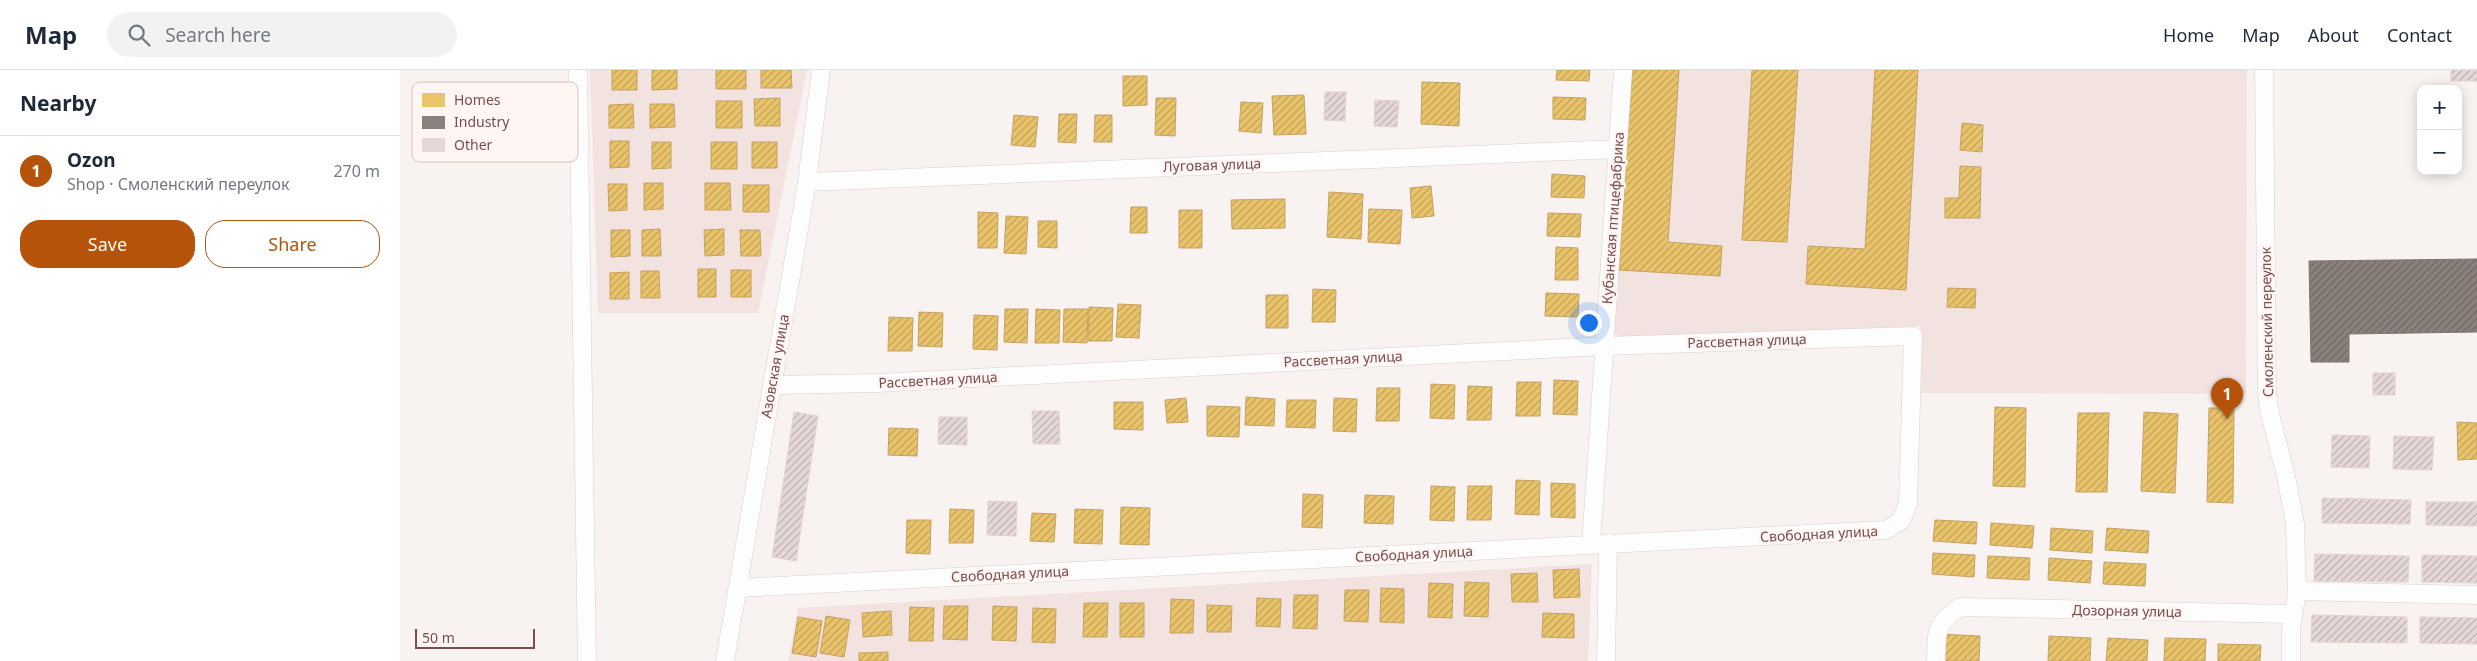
<!DOCTYPE html>
<meta charset="utf-8">
<style>
:root{--surface:#fff;--page:#f2f2f3;--text:#1f2937;--muted:#747a83;--line:#e0e1e3;--accent:#b45309}
body{margin:0;font-family:"Noto Sans",sans-serif;background:var(--page);color:var(--text)}
.controls{position:absolute;right:15px;top:15px;display:grid;overflow:hidden;border-radius:10px;box-shadow:0 2px 12px #0003}
.controls button{width:45px;height:45px;display:grid;place-items:center;padding:0;border:0;border-bottom:1px solid var(--line);background:var(--surface);color:var(--text);font:25px sans-serif}
.scale{position:absolute;left:15px;bottom:12px;width:120px;box-sizing:border-box;padding-left:5px;border:2px solid #784e50;border-top:0;font-size:14px;line-height:18px;white-space:nowrap;color:#784e50;-webkit-text-stroke:4px #fff5f3;paint-order:stroke}
.you{position:absolute;left:1188px;top:252px;width:18px;height:18px;margin:-12px;border:4px solid #fff;border-radius:50%;background:#1a73e8;box-shadow:0 0 0 8px #1a73e833}
.badge{display:grid;place-items:center;width:32px;height:32px;border-radius:50%;background:var(--accent);color:#fff;font-size:16px;font-weight:700}
.pin{position:absolute;translate:-50% -41px;filter:drop-shadow(0 1px 2px #0008)}
.pin::after{content:'';position:absolute;top:26px;width:18px;height:15px;background:inherit;clip-path:polygon(0 0,100% 0,50% 100%)}
.list{margin:0;padding:0;list-style:none}
h2{display:flex;justify-content:space-between;align-items:center;height:65px;margin:0;padding:0 20px;font-size:21px}
h2 small{font-size:16px;font-weight:400;color:var(--muted)}
.list li{display:grid;grid-template-columns:32px 1fr auto;gap:15px;align-items:center;box-sizing:border-box;height:70px;padding:0 20px;border-top:1px solid var(--line)}
.list b{display:block;font-size:19px;white-space:nowrap}
.list p{margin:0;font-size:16px;white-space:nowrap;color:var(--muted)}
.list em{font-size:16px;font-style:normal;color:var(--muted)}
.actions{display:flex;gap:10px;padding:15px 20px}
.actions a{flex:1;padding:11px 0;border:1px solid var(--accent);border-radius:20px;text-align:center;font-size:18px;color:var(--accent)}
.actions .main{background:var(--accent);color:#fff}
.icon{flex:none;width:28px;height:28px;fill:none;stroke:currentColor;stroke-width:2;stroke-linecap:round;stroke-linejoin:round}
.map{position:relative;flex:none;width:2077px;height:591px;overflow:hidden}
header{display:flex;align-items:center;gap:30px;box-sizing:border-box;height:70px;padding:0 25px;background:var(--surface);border-bottom:1px solid var(--line)}
header strong{font-size:24px}
nav{display:flex;gap:28px;margin-inline-start:auto;font-size:18px}
.search{width:350px;height:45px;background:var(--page);display:flex;align-items:center;gap:12px;box-sizing:border-box;padding:0 18px;border-radius:28px;color:var(--muted);font-size:19px}
main{display:flex}
aside{flex:1;background:var(--surface)}
.map>svg:first-child{display:block}
.residential{fill:#f2e3e0}
.homes{fill:url(#homes-hatch);stroke:#c7a162}
.industry{fill:url(#industry-hatch);stroke:#85726f}
.building{fill:url(#building-hatch);stroke:#e2d3d2}
.lines{fill:none;stroke-linecap:round;stroke-linejoin:round}
.minor-casing{stroke:#d9cfce;stroke-width:19}
.minor{stroke:#fefdfd;stroke-width:18}
.labels{text-anchor:middle;stroke-width:5;stroke-linejoin:round;paint-order:stroke}
.street-label{font-size:14px;fill:#784e50;stroke:#fff5f3}
.key{fill:#fff5f3;stroke:#d6c3c2;stroke-width:1}
.key-label{font-size:14px;fill:#784e50}
</style>
<header>
<strong>Map</strong>
<div class="search"><svg class="icon" aria-label="search" viewBox="0 0 24 24"><circle cx="10" cy="10" r="6"/><path d="M15 15l6 6"/></svg>Search here</div>
<nav><a>Home</a><a>Map</a><a>About</a><a>Contact</a></nav>
</header>
<main>
<aside>
<h2>Nearby<small></small></h2>
<ul class="list">
<li><span class="badge">1</span><div><b>Ozon</b><p>Shop · Смоленский переулок</p></div><em>270 m</em></li>
</ul>
<div class="actions"><a class="main">Save</a><a>Share</a></div>
</aside>
<div class="map">
<svg width="2077" height="591" viewBox="0 0 2077 591">
<defs>
<pattern id="homes-hatch" width="6" height="6" patternUnits="userSpaceOnUse" patternTransform="scale(1.25)"><rect width="6" height="6" fill="#e9c46a"/><path d="M-1 1l2-2M0 6l6-6M5 7l2-2" fill="none" stroke="#c2a15a"/></pattern>
<pattern id="industry-hatch" width="6" height="6" patternUnits="userSpaceOnUse" patternTransform="scale(1.25)"><rect width="6" height="6" fill="#8a817c"/><path d="M-1 1l2-2M0 6l6-6M5 7l2-2" fill="none" stroke="#706663"/></pattern>
<pattern id="building-hatch" width="6" height="6" patternUnits="userSpaceOnUse" patternTransform="scale(1.25)"><rect width="6" height="6" fill="#e5d8d7"/><path d="M-1 1l2-2M0 6l6-6M5 7l2-2" fill="none" stroke="#beb1b1"/></pattern>
</defs>
<rect width="100%" height="100%" fill="#f8f2f0"/>
<path class="residential" d="M 190,0 L 407,0 L 358,243 L 198,243 Z
M 1229,0 L 1847,0 L 1846,324 L 1519,323 L 1521,256 L 1221,269 L 1212,260 Z
M 1192,494 L 1188,591 L 388,591 L 398,538 Z"/>
<path class="homes" d="M 212,0 L 237,0 L 237,20 L 212,20 Z
M 252,0 L 277,0 L 277,19 L 252,20 Z
M 316,0 L 346,0 L 346,19 L 316,19 Z
M 361,0 L 391,0 L 392,18 L 361,18 Z
M 1157,0 L 1190,0 L 1189,11 L 1156,10 Z
M 1232,0 L 1279,0 L 1268,172 L 1322,176 L 1320,206 L 1219,200 Z
M 1352,0 L 1398,0 L 1387,172 L 1342,170 Z
M 1475,0 L 1518,0 L 1506,220 L 1406,214 L 1408,176 L 1465,179 Z
M 723,6 L 747,6 L 747,35 L 723,36 Z
M 1022,12 L 1060,13 L 1059,56 L 1021,54 Z
M 904,25 L 906,64 L 874,65 L 872,26 Z
M 1153,27 L 1186,28 L 1185,50 L 1153,49 Z
M 380,28 L 380,56 L 355,56 L 354,29 Z
M 756,28 L 776,28 L 775,66 L 755,65 Z
M 316,31 L 342,31 L 342,58 L 316,58 Z
M 841,32 L 863,33 L 861,63 L 839,61 Z
M 233,34 L 234,58 L 209,58 L 209,35 Z
M 250,34 L 274,34 L 275,57 L 250,58 Z
M 659,44 L 677,44 L 676,73 L 658,72 Z
M 614,45 L 638,47 L 635,77 L 611,75 Z
M 695,45 L 712,45 L 712,72 L 694,72 Z
M 1562,53 L 1583,55 L 1582,82 L 1560,80 Z
M 210,71 L 229,71 L 229,97 L 210,98 Z
M 252,72 L 271,72 L 271,98 L 252,99 Z
M 311,72 L 337,72 L 337,99 L 311,99 Z
M 352,72 L 377,72 L 377,98 L 352,98 Z
M 1560,96 L 1581,97 L 1580,148 L 1545,148 L 1545,128 L 1559,128 Z
M 1152,104 L 1185,106 L 1184,128 L 1151,127 Z
M 244,113 L 263,113 L 263,139 L 244,140 Z
M 305,113 L 330,113 L 331,140 L 305,140 Z
M 208,114 L 227,114 L 227,140 L 209,141 Z
M 343,115 L 369,115 L 369,142 L 343,142 Z
M 1031,116 L 1034,146 L 1012,148 L 1010,118 Z
M 929,122 L 963,124 L 961,169 L 927,167 Z
M 885,129 L 885,158 L 832,159 L 831,130 Z
M 731,137 L 747,137 L 747,163 L 730,163 Z
M 969,139 L 1002,140 L 1000,174 L 968,172 Z
M 779,140 L 802,140 L 802,178 L 779,178 Z
M 578,142 L 598,143 L 597,178 L 578,178 Z
M 1148,143 L 1181,144 L 1180,167 L 1147,166 Z
M 606,146 L 628,147 L 626,184 L 604,183 Z
M 638,151 L 657,151 L 657,178 L 638,177 Z
M 260,159 L 261,186 L 242,186 L 242,160 Z
M 324,159 L 324,185 L 305,186 L 304,160 Z
M 211,160 L 230,160 L 230,186 L 211,187 Z
M 340,160 L 360,160 L 361,186 L 341,186 Z
M 1156,177 L 1178,178 L 1178,210 L 1155,210 Z
M 298,199 L 316,199 L 316,227 L 298,227 Z
M 331,200 L 351,200 L 351,227 L 331,227 Z
M 241,201 L 259,201 L 260,228 L 241,228 Z
M 229,202 L 229,229 L 210,229 L 210,203 Z
M 1548,218 L 1576,219 L 1575,238 L 1547,237 Z
M 913,219 L 936,220 L 935,252 L 912,252 Z
M 1146,223 L 1179,224 L 1178,247 L 1145,246 Z
M 866,225 L 888,225 L 888,258 L 866,258 Z
M 718,234 L 741,235 L 739,268 L 716,267 Z
M 689,237 L 713,238 L 712,271 L 688,271 Z
M 605,239 L 628,239 L 627,273 L 604,272 Z
M 636,239 L 660,240 L 659,273 L 635,273 Z
M 664,239 L 688,239 L 687,273 L 663,272 Z
M 519,242 L 543,243 L 542,277 L 518,276 Z
M 574,245 L 598,246 L 597,280 L 573,279 Z
M 489,247 L 513,248 L 512,281 L 488,281 Z
M 1154,310 L 1178,311 L 1177,345 L 1153,344 Z
M 1117,312 L 1141,312 L 1140,346 L 1116,346 Z
M 1031,314 L 1055,315 L 1054,349 L 1030,348 Z
M 1068,316 L 1092,317 L 1091,350 L 1067,350 Z
M 977,318 L 1000,318 L 999,351 L 976,351 Z
M 846,327 L 875,329 L 874,356 L 845,355 Z
M 786,328 L 788,352 L 767,353 L 765,330 Z
M 934,328 L 957,329 L 956,362 L 933,361 Z
M 887,330 L 916,330 L 915,358 L 886,357 Z
M 714,332 L 743,332 L 743,360 L 714,359 Z
M 807,336 L 840,337 L 839,367 L 807,366 Z
M 1595,337 L 1626,338 L 1625,417 L 1593,416 Z
M 1809,338 L 1834,338 L 1833,433 L 1807,432 Z
M 1744,342 L 1778,344 L 1775,423 L 1741,421 Z
M 1678,343 L 1709,343 L 1707,422 L 1676,422 Z
M 2057,352 L 2077,353 L 2077,389 L 2058,390 Z
M 489,358 L 518,359 L 517,386 L 488,385 Z
M 1116,410 L 1140,411 L 1139,445 L 1115,444 Z
M 1151,413 L 1175,414 L 1175,448 L 1151,447 Z
M 1031,416 L 1055,417 L 1054,451 L 1030,450 Z
M 1068,416 L 1092,416 L 1091,450 L 1067,450 Z
M 903,424 L 923,425 L 922,458 L 902,457 Z
M 965,425 L 994,426 L 993,454 L 964,453 Z
M 721,437 L 750,438 L 749,475 L 720,474 Z
M 550,439 L 574,440 L 573,473 L 549,473 Z
M 675,439 L 703,440 L 702,474 L 674,473 Z
M 632,443 L 656,444 L 654,472 L 630,471 Z
M 507,450 L 531,450 L 530,484 L 506,483 Z
M 1535,450 L 1577,452 L 1576,474 L 1533,471 Z
M 1591,453 L 1634,456 L 1632,478 L 1590,475 Z
M 1651,458 L 1693,461 L 1692,483 L 1650,480 Z
M 1707,458 L 1749,461 L 1748,483 L 1705,480 Z
M 1533,483 L 1575,485 L 1574,507 L 1532,504 Z
M 1588,486 L 1630,488 L 1629,510 L 1587,508 Z
M 1649,488 L 1692,491 L 1690,513 L 1648,510 Z
M 1704,492 L 1746,494 L 1745,516 L 1703,514 Z
M 1179,499 L 1180,527 L 1154,528 L 1153,500 Z
M 1137,503 L 1138,532 L 1112,532 L 1111,504 Z
M 1065,512 L 1089,513 L 1088,547 L 1064,546 Z
M 1029,513 L 1053,514 L 1052,548 L 1028,547 Z
M 981,518 L 1004,519 L 1004,553 L 980,552 Z
M 945,520 L 969,520 L 968,552 L 944,551 Z
M 894,525 L 918,525 L 917,559 L 893,558 Z
M 857,528 L 881,529 L 880,557 L 856,556 Z
M 771,529 L 794,530 L 793,563 L 770,563 Z
M 684,533 L 708,533 L 707,567 L 683,567 Z
M 720,533 L 744,533 L 744,567 L 720,567 Z
M 807,535 L 832,536 L 831,562 L 807,562 Z
M 544,536 L 568,536 L 567,570 L 543,569 Z
M 593,536 L 617,537 L 616,571 L 592,570 Z
M 510,537 L 534,538 L 533,571 L 509,571 Z
M 633,538 L 656,539 L 655,573 L 632,572 Z
M 491,541 L 492,565 L 463,567 L 462,543 Z
M 1143,543 L 1174,544 L 1174,568 L 1142,567 Z
M 426,546 L 450,550 L 444,587 L 420,583 Z
M 398,547 L 422,551 L 416,587 L 392,583 Z
M 1538,564 L 1580,566 L 1579,591 L 1537,591 Z
M 1649,566 L 1691,568 L 1690,591 L 1648,591 Z
M 1708,568 L 1748,570 L 1747,591 L 1706,591 Z
M 1765,568 L 1806,569 L 1805,591 L 1764,591 Z
M 1818,574 L 1861,575 L 1860,591 L 1818,591 Z
M 488,582 L 488,591 L 459,591 L 459,583 Z"/>
<path class="industry" d="M 2077,189 L 2077,262 L 1949,264 L 1949,292 L 1911,292 L 1909,191 Z"/>
<path class="building" d="M 2051,0 L 2077,0 L 2077,11 L 2051,11 Z
M 925,22 L 946,22 L 945,51 L 924,50 Z
M 975,30 L 999,31 L 997,57 L 974,56 Z
M 1973,303 L 1995,303 L 1995,325 L 1973,325 Z
M 632,341 L 659,341 L 660,374 L 633,374 Z
M 394,342 L 418,346 L 396,491 L 372,487 Z
M 539,347 L 567,347 L 567,375 L 538,374 Z
M 1932,365 L 1970,366 L 1969,398 L 1931,397 Z
M 1994,366 L 2034,367 L 2032,400 L 1993,399 Z
M 1922,428 L 2011,430 L 2010,454 L 1922,453 Z
M 588,431 L 617,432 L 616,466 L 587,465 Z
M 2026,432 L 2077,432 L 2077,456 L 2026,455 Z
M 1915,484 L 2009,486 L 2008,512 L 1914,511 Z
M 2022,485 L 2077,486 L 2077,513 L 2022,512 Z
M 1912,545 L 2007,547 L 2007,573 L 1911,572 Z
M 2020,547 L 2077,548 L 2077,574 L 2020,573 Z"/>
<g class="lines">
<defs>
<path id="minor" d="M 178,0 L 187,591
M 1864,0 L 1867,321 L 1869,340 L 1886,406 L 1895,454 L 1897,521 L 1891,560 L 1891,591
M 407,112 L 1217,79
M 1191,475 L 1223,0
M 338,518 L 1486,460 L 1501,451 L 1508,434 L 1513,266 L 1204,276 L 477,313 L 372,315
M 1897,521 L 2077,525
M 325,591 L 407,112 L 421,0
M 1206,591 L 1208,473
M 1536,591 C 1537,561 1534,555 1560,537 L 1893,544"/>
</defs>
<use href="#minor" class="minor-casing"/>
<use href="#minor" class="minor"/>
</g>
<g class="labels">
<g class="street-label">
<text transform="translate(812 95) rotate(-2)" y="5">Луговая улица</text>
<text transform="translate(1213 148) rotate(-86)" y="5">Кубанская птицефабрика</text>
<text transform="translate(1867 252) rotate(-91)" y="5">Смоленский переулок</text>
<text transform="translate(1347 271) rotate(-2)" y="5">Рассветная улица</text>
<text transform="translate(943 289) rotate(-3)" y="5">Рассветная улица</text>
<text transform="translate(375 296) rotate(-80)" y="5">Азовская улица</text>
<text transform="translate(538 310) rotate(-3)" y="5">Рассветная улица</text>
<text transform="translate(1419 464) rotate(-3)" y="5">Свободная улица</text>
<text transform="translate(1014 484) rotate(-3)" y="5">Свободная улица</text>
<text transform="translate(610 504) rotate(-3)" y="5">Свободная улица</text>
<text transform="translate(1727 541) rotate(1)" y="5">Дозорная улица</text>
</g>
</g>
<rect x="12" y="12" width="166" height="80" rx="8" class="key"/>
<rect x="22" y="23" width="23" height="14" fill="#e9c46a"/>
<rect x="22" y="46" width="23" height="13" fill="#8a817c"/>
<rect x="22" y="68" width="23" height="14" fill="#e5d8d7"/>
<g class="key-label">
<text x="54" y="35">Homes</text>
<text x="54" y="57">Industry</text>
<text x="54" y="80">Other</text>
</g>
</svg>
<div class="controls">
<button>+</button>
<button>−</button>
</div>
<div class="scale">50 m</div>
<div class="you"></div>
<div class="pin badge" style="left:1827px;top:349px">1</div>
</div>
</main>
